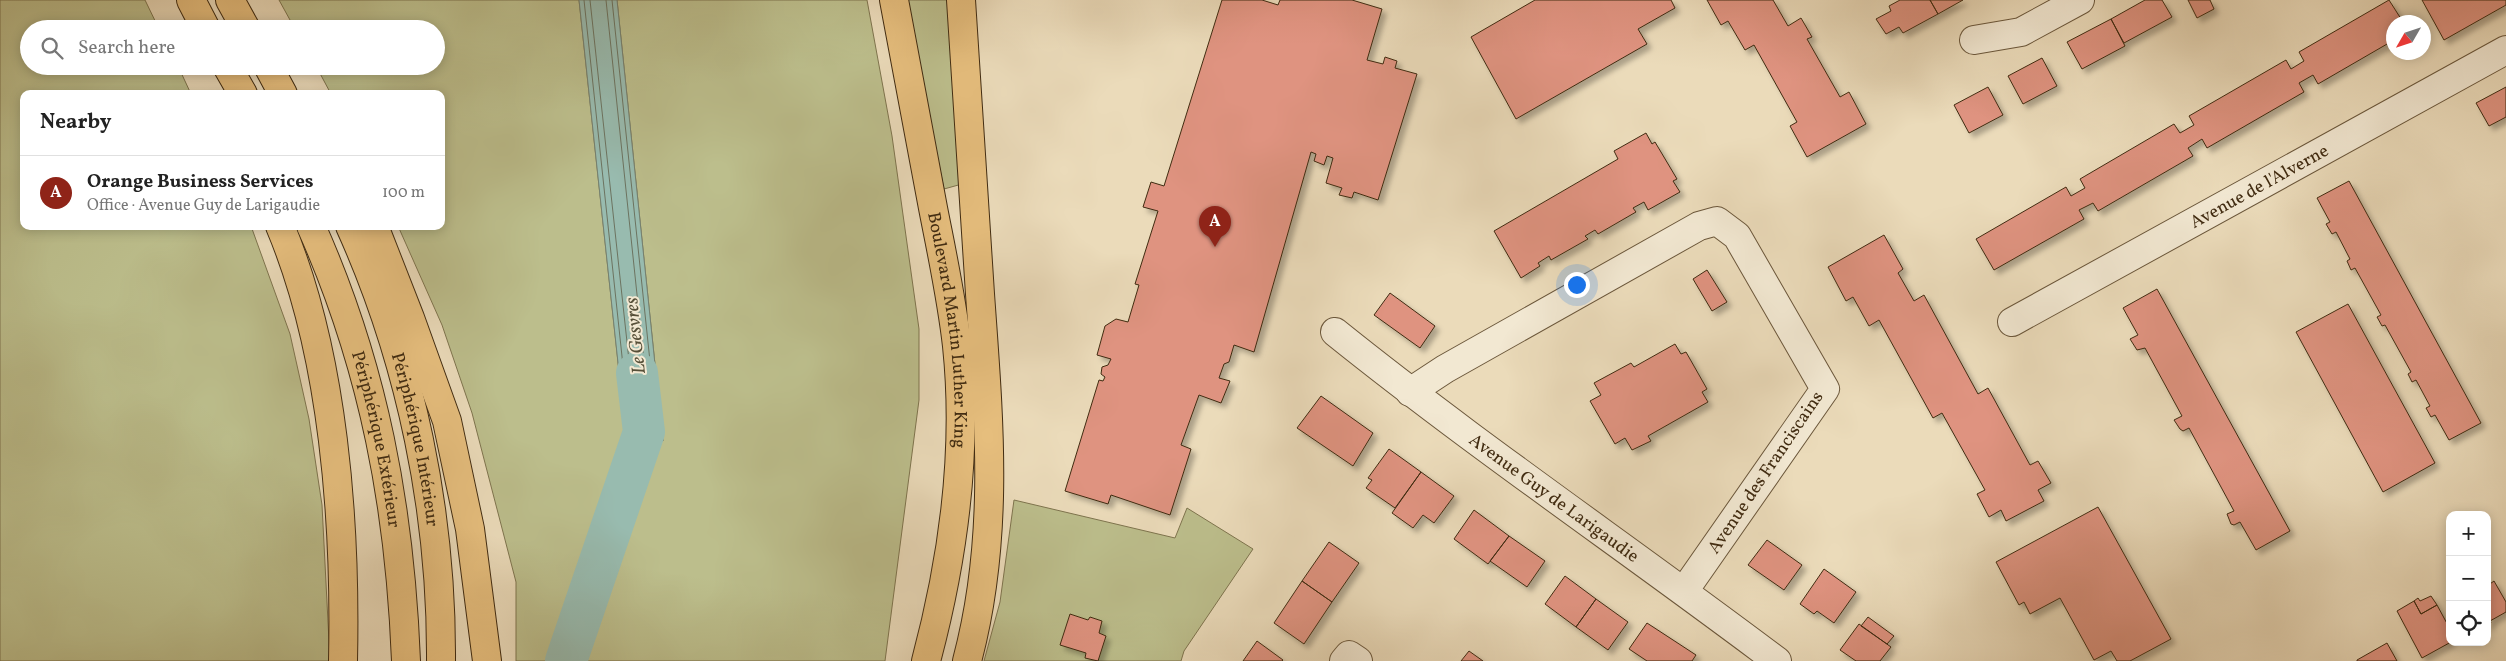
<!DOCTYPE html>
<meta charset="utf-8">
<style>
:root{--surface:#fff;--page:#f6f6f6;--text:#222;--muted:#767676;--line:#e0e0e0;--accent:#8f2418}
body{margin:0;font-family:Vollkorn,serif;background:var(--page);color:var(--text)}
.controls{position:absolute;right:15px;bottom:15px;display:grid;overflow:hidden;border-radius:10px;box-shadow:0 2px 12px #0003}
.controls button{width:45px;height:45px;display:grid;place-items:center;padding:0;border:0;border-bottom:1px solid var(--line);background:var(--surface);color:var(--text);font:25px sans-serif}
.compass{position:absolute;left:2386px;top:15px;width:45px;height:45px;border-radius:50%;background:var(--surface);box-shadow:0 2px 12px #0003;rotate:231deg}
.you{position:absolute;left:1576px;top:284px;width:18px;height:18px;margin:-12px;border:4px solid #fff;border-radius:50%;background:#1a73e8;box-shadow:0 0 0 8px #1a73e833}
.badge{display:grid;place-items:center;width:32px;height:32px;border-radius:50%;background:var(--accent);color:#fff;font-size:16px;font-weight:700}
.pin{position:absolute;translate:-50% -41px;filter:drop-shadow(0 1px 2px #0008)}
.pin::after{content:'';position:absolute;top:26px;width:18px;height:15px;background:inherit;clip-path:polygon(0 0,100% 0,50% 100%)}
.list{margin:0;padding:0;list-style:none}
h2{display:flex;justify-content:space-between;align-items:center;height:65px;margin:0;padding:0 20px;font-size:21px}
h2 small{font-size:16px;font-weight:400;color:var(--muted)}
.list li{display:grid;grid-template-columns:32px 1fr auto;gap:15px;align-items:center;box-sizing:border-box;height:75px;padding:0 20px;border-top:1px solid var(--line)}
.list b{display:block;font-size:19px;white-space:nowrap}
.list p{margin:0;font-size:16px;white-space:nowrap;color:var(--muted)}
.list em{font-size:16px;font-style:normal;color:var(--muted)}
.icon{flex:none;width:28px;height:28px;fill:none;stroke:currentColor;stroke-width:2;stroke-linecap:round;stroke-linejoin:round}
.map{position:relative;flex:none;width:2506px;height:661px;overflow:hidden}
.search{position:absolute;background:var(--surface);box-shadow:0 2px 12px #0003;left:20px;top:20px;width:425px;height:55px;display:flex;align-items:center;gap:12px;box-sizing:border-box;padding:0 18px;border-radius:28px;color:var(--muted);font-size:19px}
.panel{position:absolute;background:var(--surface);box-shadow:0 2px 12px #0003;left:20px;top:90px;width:425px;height:140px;border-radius:10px}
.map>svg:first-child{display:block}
.green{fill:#bcbe8c;stroke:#7e744e}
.water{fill:#98bbaf;stroke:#758170}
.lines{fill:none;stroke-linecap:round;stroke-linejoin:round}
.shore{stroke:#6c7360;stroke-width:1}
.river{stroke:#98bbaf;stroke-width:42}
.building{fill:#df9380;stroke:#402b11;filter:url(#shadow)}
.minor-casing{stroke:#6b573b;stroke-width:30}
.major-casing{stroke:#402b11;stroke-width:30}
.highway-casing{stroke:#402b11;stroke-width:30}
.minor{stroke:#f2e8d2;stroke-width:28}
.major{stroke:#e6be7d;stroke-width:28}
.highway{stroke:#e6be7d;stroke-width:28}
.labels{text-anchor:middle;stroke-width:4;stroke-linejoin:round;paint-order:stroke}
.street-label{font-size:18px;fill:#402b11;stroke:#f2e8d2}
.water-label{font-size:19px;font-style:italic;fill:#564f38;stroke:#f2e8d2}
</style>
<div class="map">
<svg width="2506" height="661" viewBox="0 0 2506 661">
<defs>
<filter id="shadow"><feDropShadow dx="4.5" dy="4.5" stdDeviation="2.5" flood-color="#0004"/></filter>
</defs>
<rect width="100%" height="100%" fill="#ebdbba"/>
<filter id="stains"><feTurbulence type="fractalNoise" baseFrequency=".004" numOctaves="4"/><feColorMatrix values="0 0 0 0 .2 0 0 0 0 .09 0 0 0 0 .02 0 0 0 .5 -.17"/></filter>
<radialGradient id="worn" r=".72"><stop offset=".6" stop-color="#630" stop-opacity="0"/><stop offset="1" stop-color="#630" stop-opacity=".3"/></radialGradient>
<path class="green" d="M 0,0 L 145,0 L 159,29 L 29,29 L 29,66 L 178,66 L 191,94 L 24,94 L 24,226 L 251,226 L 290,334 L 309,419 L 322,505 L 330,661 L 0,661 Z
M 279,0 L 579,0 L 625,427 L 644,432 L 663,441 L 617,0 L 867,0 L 892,136 L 919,329 L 919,400 L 885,661 L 516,661 L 516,582 L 472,413 L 442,325 L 398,226 L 441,226 L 441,94 L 331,94 L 316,66 L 436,66 L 436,29 L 295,29 Z
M 906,0 L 949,0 L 962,184 L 944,189 Z
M 1014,500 L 1175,538 L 1187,508 L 1253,549 L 1184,651 L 1181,661 L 984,661 L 1000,602 Z"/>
<path class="water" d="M 579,0 L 617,0 L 663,441 L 645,432 L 625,428 Z"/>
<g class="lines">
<path class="shore" d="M 584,0 L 629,422 L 655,431 L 657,428 L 612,0
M 590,0 L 635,416 L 647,421 L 650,418 L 606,0"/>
<path class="river" d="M 566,661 L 644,432 L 637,373"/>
</g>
<path class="building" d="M 1222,0 L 1262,0 L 1278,5 L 1280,0 L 1352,0 L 1382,9 L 1367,60 L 1383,64 L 1385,57 L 1397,61 L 1395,68 L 1417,74 L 1378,200 L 1354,192 L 1352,198 L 1339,195 L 1342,188 L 1326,183 L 1333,158 L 1327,156 L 1324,165 L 1314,161 L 1316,154 L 1311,152 L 1254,352 L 1234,345 L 1229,362 L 1224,364 L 1219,378 L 1230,381 L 1221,403 L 1199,395 L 1181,445 L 1191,449 L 1170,515 L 1111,495 L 1108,504 L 1065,491 L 1099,380 L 1103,381 L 1105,377 L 1101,374 L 1102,367 L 1108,365 L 1111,359 L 1097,355 L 1105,326 L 1116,319 L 1128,322 L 1139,285 L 1135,284 L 1158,211 L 1143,207 L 1151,182 L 1164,186 Z
M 1535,0 L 1671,0 L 1675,8 L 1638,29 L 1647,44 L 1516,119 L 1471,37 Z
M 1707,0 L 1773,0 L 1788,26 L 1801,18 L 1812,37 L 1807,39 L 1840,97 L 1849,92 L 1866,124 L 1807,157 L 1790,126 L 1797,122 L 1754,45 L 1745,50 L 1728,21 L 1721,25 Z
M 1900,0 L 1930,0 L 1938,14 L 1903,33 L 1899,27 L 1886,34 L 1876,19 L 1891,11 L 1889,6 Z
M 1930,0 L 1963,0 L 1938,14 Z
M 2145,0 L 2162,0 L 2172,17 L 2124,43 L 2111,19 Z
M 2188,0 L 2210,0 L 2214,9 L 2197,18 Z
M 2389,0 L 2403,22 L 2394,22 L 2394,40 L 2318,84 L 2313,75 L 2299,83 L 2304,92 L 2207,148 L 2202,139 L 2188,148 L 2193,156 L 2098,211 L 2093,203 L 2079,210 L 2084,219 L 1994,270 L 1976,239 L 2066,187 L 2071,196 L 2085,188 L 2080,179 L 2174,124 L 2180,133 L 2194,125 L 2189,116 L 2286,60 L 2291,69 L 2304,61 L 2299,52 Z
M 2422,0 L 2506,0 L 2506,5 L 2444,40 Z
M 2111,19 L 2125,46 L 2082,69 L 2067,42 Z
M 2042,58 L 2057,86 L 2023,104 L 2008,76 Z
M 1988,87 L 2003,115 L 1969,133 L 1954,105 Z
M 2506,87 L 2506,117 L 2489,126 L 2476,103 Z
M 1646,133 L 1652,144 L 1655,142 L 1677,179 L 1673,181 L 1680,192 L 1648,210 L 1644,202 L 1633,208 L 1636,212 L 1598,234 L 1595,230 L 1585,236 L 1588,239 L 1551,260 L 1549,256 L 1538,263 L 1540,266 L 1521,278 L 1494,231 L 1618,159 L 1614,151 Z
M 2349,181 L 2481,423 L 2449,440 L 2435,415 L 2431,417 L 2426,408 L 2430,406 L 2416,380 L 2412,382 L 2408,374 L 2411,372 L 2385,325 L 2382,326 L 2377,317 L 2381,315 L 2355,268 L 2351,270 L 2347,261 L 2350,259 L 2336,232 L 2332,234 L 2326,224 L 2330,222 L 2317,198 Z
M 1884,235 L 1903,269 L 1898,273 L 1914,301 L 1924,295 L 1978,394 L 1988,388 L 2030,465 L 2038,461 L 2051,483 L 2038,490 L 2044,501 L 2006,521 L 2001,510 L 1989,517 L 1977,494 L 1985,490 L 1942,413 L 1933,418 L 1879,320 L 1869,326 L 1853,297 L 1846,301 L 1828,267 Z
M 1707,270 L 1727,302 L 1712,311 L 1693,279 Z
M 2157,289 L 2290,531 L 2256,550 L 2240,522 L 2234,525 L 2231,524 L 2227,514 L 2234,511 L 2189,428 L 2183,431 L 2180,429 L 2174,420 L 2182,416 L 2145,348 L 2137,350 L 2130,339 L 2138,335 L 2123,308 Z
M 1390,293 L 1435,326 L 1420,348 L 1374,315 Z
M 2348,304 L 2435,463 L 2383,492 L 2296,332 Z
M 1675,344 L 1681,354 L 1686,352 L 1707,389 L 1702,392 L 1708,402 L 1648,436 L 1651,441 L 1632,450 L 1625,438 L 1615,444 L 1590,401 L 1601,395 L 1594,383 L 1631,363 L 1634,367 Z
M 1321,396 L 1373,433 L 1353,466 L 1297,428 Z
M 1389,449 L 1421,472 L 1395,508 L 1366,488 L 1372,480 L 1368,478 Z
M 1421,472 L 1454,496 L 1434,523 L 1423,515 L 1413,528 L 1392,513 Z
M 2098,507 L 2171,639 L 2130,661 L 2117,661 L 2111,651 L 2094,660 L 2060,598 L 2030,614 L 2024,602 L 2019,605 L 1996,562 Z
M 1474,510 L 1509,536 L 1488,564 L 1454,539 Z
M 1509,536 L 1545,561 L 1527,587 L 1490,561 Z
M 1767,540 L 1802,565 L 1784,590 L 1748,565 Z
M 1329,542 L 1359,563 L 1332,602 L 1302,581 Z
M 1824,569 L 1856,592 L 1834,623 L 1817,611 L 1814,614 L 1800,604 Z
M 1565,576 L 1596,599 L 1576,627 L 1545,604 Z
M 1302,581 L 1332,602 L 1304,644 L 1274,623 Z
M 2494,581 L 2506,602 L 2506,612 L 2490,621 L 2491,623 L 2487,626 L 2487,586 Z
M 2431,596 L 2437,605 L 2421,614 L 2414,601 L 2418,598 L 2420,601 Z
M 1596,599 L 1628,622 L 1608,650 L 1576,627 Z
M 2414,601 L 2421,614 L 2437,605 L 2450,629 L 2451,642 L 2422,658 L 2397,611 Z
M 1070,614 L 1088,620 L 1090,617 L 1102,621 L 1099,633 L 1106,636 L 1098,661 L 1085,658 L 1086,653 L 1060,645 Z
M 1868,617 L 1894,636 L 1887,644 L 1861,626 Z
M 1647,623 L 1696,655 L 1692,661 L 1647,661 L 1629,649 Z
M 1859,624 L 1891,647 L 1880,661 L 1856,661 L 1840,650 Z
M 1257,641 L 1283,660 L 1282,661 L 1243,661 Z
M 2387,643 L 2397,661 L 2357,661 L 2357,660 Z
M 1469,651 L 1483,661 L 1461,661 Z"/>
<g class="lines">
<defs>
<g id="minor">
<path d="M 1974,40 L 2021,32 L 2080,0"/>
<path id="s1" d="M 2012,322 L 2506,50"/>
<path id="s2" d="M 1335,332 C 1478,447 1630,550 1777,661"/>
<path d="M 1410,392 L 1445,369 L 1699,226 L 1717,221 L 1737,236 L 1825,389 L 1684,591"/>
<path d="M 1344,661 L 1349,655 L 1358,661"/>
</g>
<g id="major">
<path id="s3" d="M 894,0 C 907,69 920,139 933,208 C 942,254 952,300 957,346 C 968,451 953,560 926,661"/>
<path d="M 961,0 C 968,98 973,196 980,294 C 989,420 1000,537 967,661"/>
</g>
<g id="highway">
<path d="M 191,0 L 206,29"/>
<path d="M 230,0 L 246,29"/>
<path d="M 227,66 L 243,94"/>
<path d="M 268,66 L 283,94"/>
<path d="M 280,226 C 334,354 346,523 343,661"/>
<path id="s4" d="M 311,226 C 374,367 400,508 406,661"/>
<path id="s5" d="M 350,226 C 411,361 442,513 441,661"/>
<path d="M 374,226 L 410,318 L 447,421 L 470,529 L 487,661"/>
</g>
</defs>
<use href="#minor" class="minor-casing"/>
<use href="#major" class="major-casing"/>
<use href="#highway" class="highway-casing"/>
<use href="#minor" class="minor"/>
<use href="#major" class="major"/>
<use href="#highway" class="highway"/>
</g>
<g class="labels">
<g class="street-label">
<text dy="6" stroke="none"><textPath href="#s1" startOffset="282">Avenue de l'Alverne</textPath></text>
<text dy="6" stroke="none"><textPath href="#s3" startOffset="335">Boulevard Martin Luther King</textPath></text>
<text dy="6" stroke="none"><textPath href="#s4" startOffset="224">Périphérique Extérieur</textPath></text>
<text dy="6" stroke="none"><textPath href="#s5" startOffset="224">Périphérique Intérieur</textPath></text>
<text transform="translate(1765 472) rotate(-56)" y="6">Avenue des Franciscains</text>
<text dy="6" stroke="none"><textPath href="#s2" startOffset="275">Avenue Guy de Larigaudie</textPath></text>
</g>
<g class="water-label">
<text transform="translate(634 336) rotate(-96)" y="7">Le Gesvres</text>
</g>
</g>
<rect width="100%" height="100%" filter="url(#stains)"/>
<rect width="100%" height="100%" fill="url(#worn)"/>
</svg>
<div class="controls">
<button>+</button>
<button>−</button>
<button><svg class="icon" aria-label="locate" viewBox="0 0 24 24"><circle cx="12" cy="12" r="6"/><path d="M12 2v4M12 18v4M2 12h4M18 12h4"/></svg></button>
</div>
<svg class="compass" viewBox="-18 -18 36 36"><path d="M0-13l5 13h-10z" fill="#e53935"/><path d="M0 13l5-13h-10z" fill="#767676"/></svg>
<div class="you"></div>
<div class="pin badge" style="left:1215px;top:247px">A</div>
<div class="search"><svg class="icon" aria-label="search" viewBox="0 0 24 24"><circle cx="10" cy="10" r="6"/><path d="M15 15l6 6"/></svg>Search here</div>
<section class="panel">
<h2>Nearby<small></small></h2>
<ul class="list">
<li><span class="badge">A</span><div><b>Orange Business Services</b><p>Office · Avenue Guy de Larigaudie</p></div><em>100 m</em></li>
</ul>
</section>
</div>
